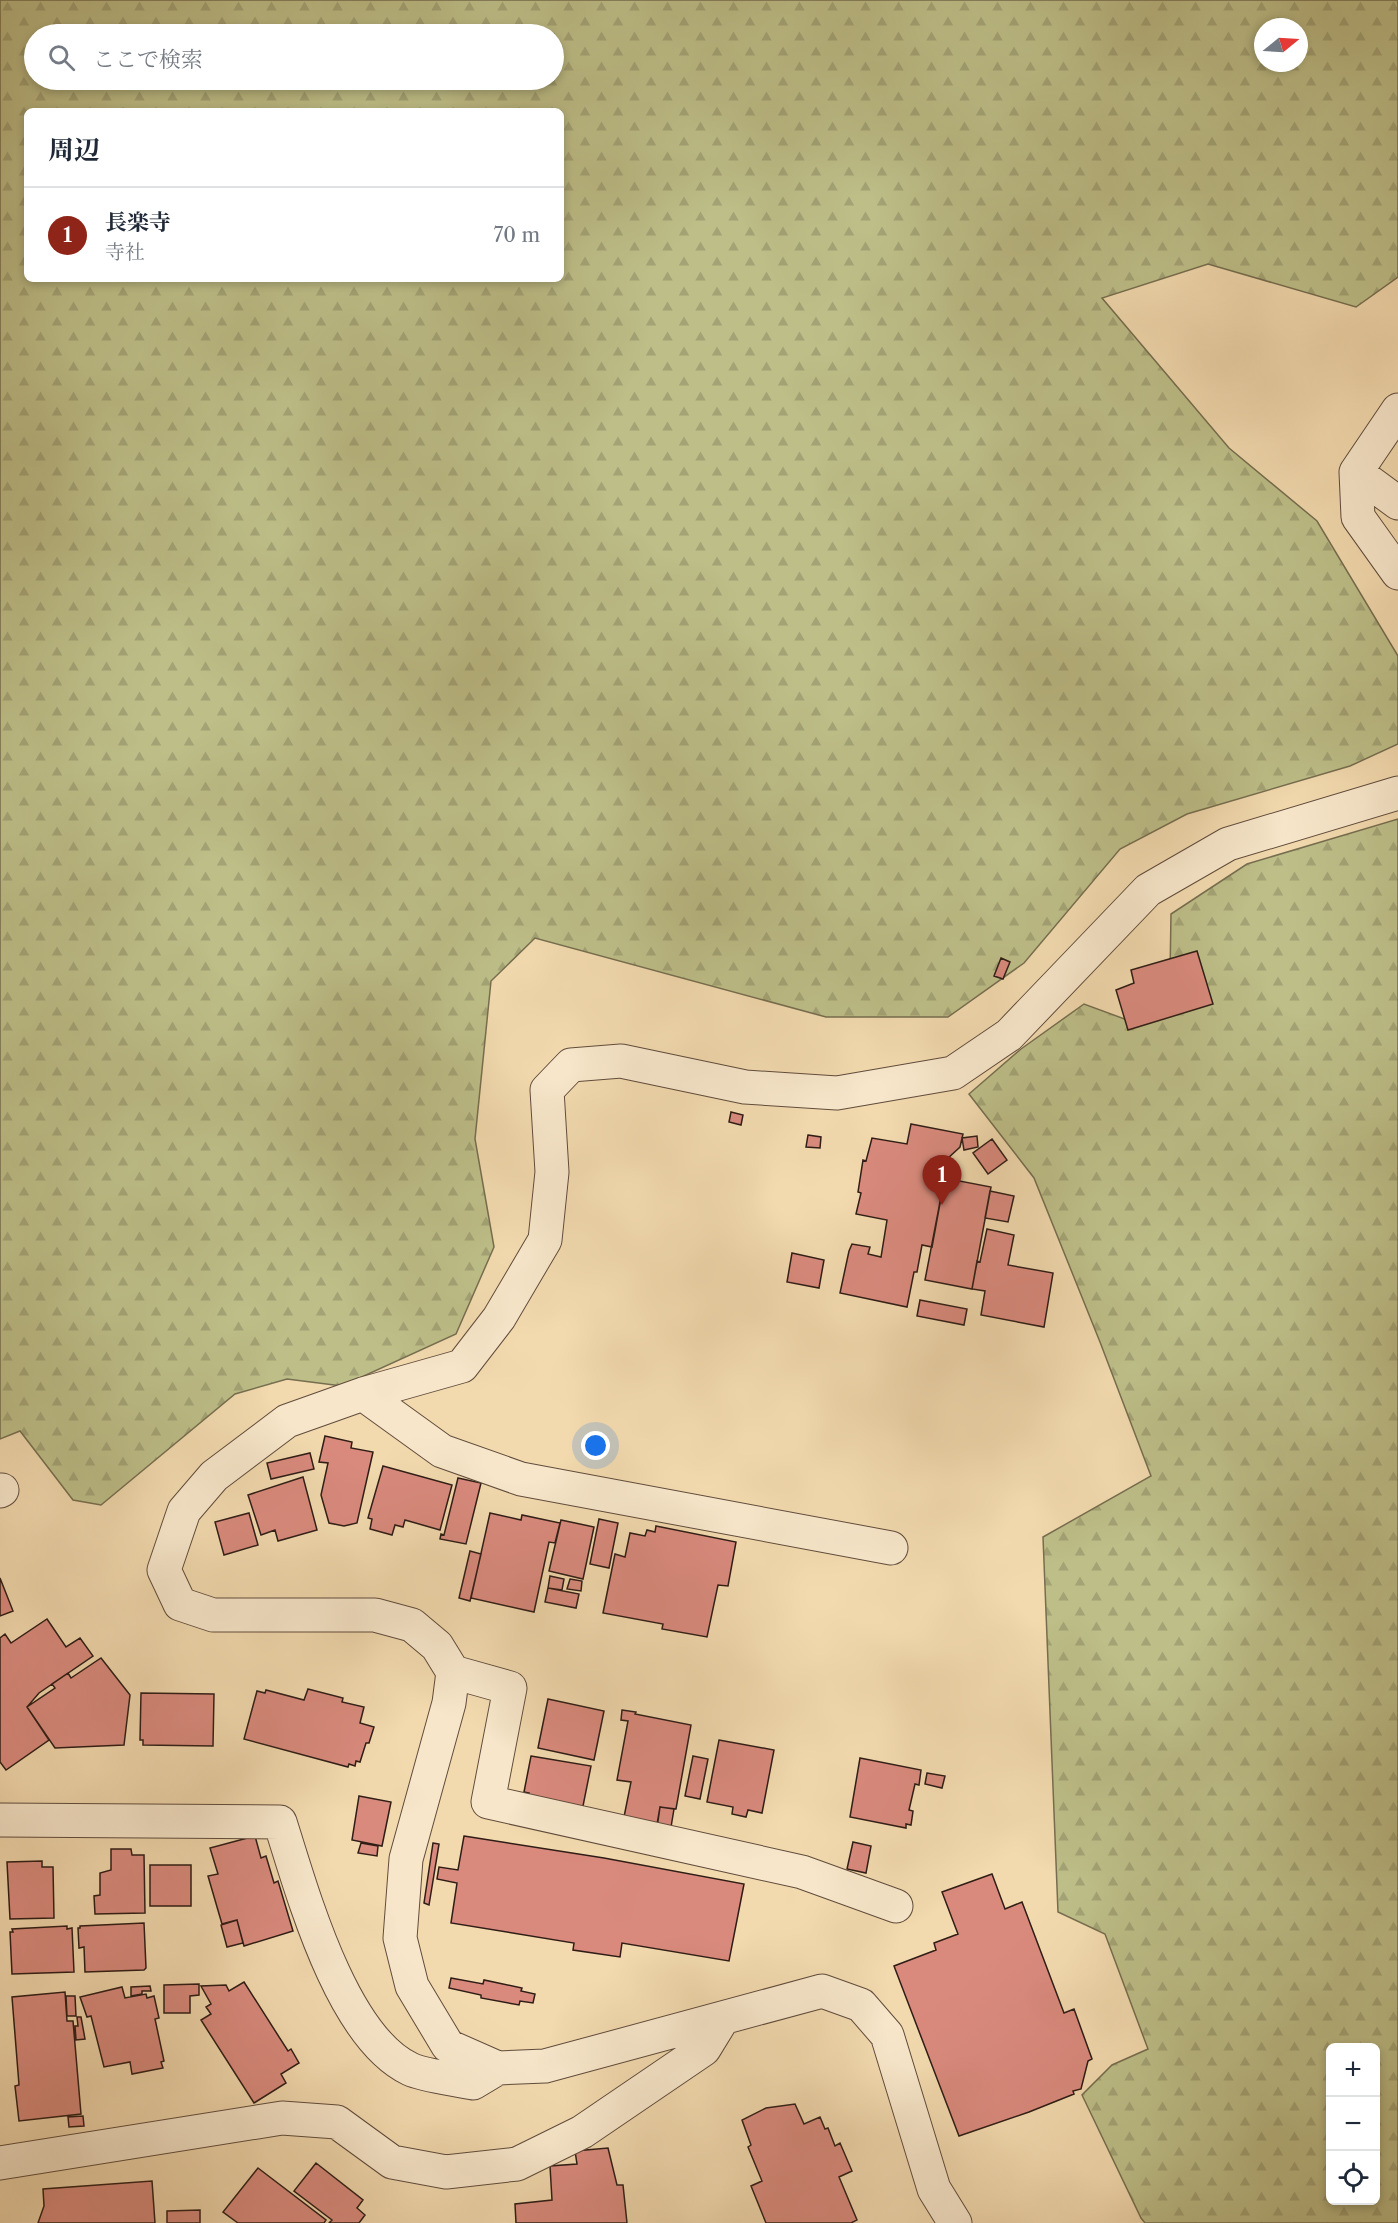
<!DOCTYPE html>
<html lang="ja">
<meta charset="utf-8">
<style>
:root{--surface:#fff;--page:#f6f6f7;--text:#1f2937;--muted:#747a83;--line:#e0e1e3;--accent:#8f2418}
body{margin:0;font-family:"Libre Caslon Text","Noto Serif JP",serif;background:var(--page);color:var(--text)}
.controls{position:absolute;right:18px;bottom:18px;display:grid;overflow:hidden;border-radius:9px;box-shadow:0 3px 9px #0003}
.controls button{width:54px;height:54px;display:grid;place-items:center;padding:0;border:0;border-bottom:2px solid var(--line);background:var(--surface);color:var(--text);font:30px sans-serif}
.compass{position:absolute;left:1254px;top:18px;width:54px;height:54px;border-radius:50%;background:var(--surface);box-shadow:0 3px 9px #0003;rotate:72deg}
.you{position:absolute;left:596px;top:1446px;width:21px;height:21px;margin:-15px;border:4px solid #fff;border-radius:50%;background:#1a73e8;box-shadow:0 0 0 9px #1a73e833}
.badge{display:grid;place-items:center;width:39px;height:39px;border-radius:50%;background:var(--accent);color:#fff;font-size:20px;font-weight:700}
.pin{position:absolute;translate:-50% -50px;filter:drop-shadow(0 2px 3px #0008)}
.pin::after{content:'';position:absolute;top:32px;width:21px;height:18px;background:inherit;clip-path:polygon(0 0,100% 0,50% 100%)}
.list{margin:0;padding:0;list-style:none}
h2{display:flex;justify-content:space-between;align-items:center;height:78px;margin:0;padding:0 24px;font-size:26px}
h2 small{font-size:20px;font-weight:400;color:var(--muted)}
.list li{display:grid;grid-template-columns:39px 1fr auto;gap:18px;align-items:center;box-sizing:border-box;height:96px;padding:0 24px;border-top:2px solid var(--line)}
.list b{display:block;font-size:22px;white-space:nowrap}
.list p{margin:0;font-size:20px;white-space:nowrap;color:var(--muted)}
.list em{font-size:20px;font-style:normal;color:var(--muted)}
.icon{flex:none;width:33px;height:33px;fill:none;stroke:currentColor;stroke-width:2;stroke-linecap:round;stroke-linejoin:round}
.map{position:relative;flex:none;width:1398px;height:2223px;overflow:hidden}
.search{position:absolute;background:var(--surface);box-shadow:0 3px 9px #0003;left:24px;top:24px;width:540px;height:66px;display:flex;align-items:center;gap:15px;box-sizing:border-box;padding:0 21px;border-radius:33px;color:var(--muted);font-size:22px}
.panel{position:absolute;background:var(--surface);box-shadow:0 3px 9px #0003;left:24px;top:108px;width:540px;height:174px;border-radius:9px}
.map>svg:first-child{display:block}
.forest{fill:url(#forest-firs);stroke:#766e4f;stroke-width:1.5;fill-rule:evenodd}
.building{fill:#d98a7d;stroke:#2f1d16;stroke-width:1.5}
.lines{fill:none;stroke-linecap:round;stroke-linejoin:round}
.minor-casing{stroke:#604c3c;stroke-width:35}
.minor{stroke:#f7e6ca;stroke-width:33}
</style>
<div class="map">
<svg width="1398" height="2223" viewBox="0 0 1398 2223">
<defs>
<pattern id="forest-firs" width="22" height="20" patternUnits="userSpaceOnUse" patternTransform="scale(1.5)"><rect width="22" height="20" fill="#bdbe88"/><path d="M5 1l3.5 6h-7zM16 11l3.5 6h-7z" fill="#a3a375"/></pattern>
</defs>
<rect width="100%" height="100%" fill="#f2d9ae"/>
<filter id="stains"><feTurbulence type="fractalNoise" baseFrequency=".00333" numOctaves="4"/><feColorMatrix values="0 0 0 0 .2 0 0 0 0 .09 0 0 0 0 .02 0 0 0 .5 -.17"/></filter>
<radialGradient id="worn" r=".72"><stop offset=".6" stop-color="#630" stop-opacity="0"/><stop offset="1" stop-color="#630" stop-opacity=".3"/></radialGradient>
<path class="forest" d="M 0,0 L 1398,0 L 1398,277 L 1356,307 L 1208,264 L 1102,298 L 1229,448 L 1317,521 L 1398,656 L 1398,744 L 1350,766 L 1187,814 L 1120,849 L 1024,963 L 948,1017 L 826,1017 L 535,938 L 491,981 L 475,1139 L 494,1247 L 456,1334 L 342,1386 L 287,1379 L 235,1394 L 101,1505 L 73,1500 L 20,1431 L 0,1439 ZM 1263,27 L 1299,27 L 1299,63 L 1263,63 ZM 34,34 L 554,34 L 554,80 L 34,80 ZM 27,111 L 561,111 L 561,279 L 27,279 Z
M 1398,819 L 1398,2223 L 1145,2223 L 1141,2218 L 1082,2095 L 1112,2065 L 1148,2049 L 1105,1934 L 1058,1912 L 1043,1537 L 1151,1476 L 1100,1342 L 1034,1178 L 969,1094 L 1021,1049 L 1084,1004 L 1130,1021 L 1170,975 L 1171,914 L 1247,864 ZM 1330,2048 L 1376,2048 L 1376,2200 L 1330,2200 Z"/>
<path class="building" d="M 1197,951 L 1213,1004 L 1128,1030 L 1116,990 L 1134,983 L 1131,970 Z
M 1001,958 L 1010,962 L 1003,979 L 994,976 Z
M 731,1112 L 743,1115 L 741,1125 L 729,1122 Z
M 911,1124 L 963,1134 L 960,1147 L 947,1159 L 940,1158 L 937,1174 L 945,1176 L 932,1247 L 922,1245 L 917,1272 L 914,1272 L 907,1307 L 840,1293 L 849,1251 L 852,1244 L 870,1247 L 868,1254 L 881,1257 L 887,1220 L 856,1214 L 861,1193 L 858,1192 L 863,1160 L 866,1161 L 872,1138 L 907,1144 Z
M 808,1135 L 821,1137 L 820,1148 L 806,1147 Z
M 977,1136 L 978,1147 L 964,1150 L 962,1138 Z
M 992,1139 L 1007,1160 L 988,1174 L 973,1153 Z
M 945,1176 L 954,1178 L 954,1180 L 991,1187 L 972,1289 L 925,1280 Z
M 990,1191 L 1014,1196 L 1008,1222 L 985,1218 Z
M 987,1229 L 1014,1235 L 1008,1265 L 1053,1273 L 1044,1327 L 981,1315 L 985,1291 L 972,1289 L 977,1261 L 980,1262 Z
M 792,1253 L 824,1260 L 819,1288 L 787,1282 Z
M 920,1300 L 967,1309 L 964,1325 L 917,1316 Z
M 325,1436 L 352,1442 L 351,1448 L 373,1452 L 357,1523 L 344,1526 L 329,1523 L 321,1495 L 328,1463 L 319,1462 Z
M 310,1453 L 314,1469 L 271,1479 L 267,1463 Z
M 383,1466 L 452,1485 L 440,1530 L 405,1520 L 403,1527 L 395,1525 L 392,1535 L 370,1529 L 372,1519 L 368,1518 Z
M 303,1477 L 317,1530 L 278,1541 L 275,1530 L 261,1535 L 248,1495 Z
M 458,1478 L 481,1483 L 466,1544 L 440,1539 L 441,1534 L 444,1535 Z
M 249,1513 L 258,1545 L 224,1555 L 215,1522 Z
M 490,1513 L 521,1520 L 522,1515 L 560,1523 L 555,1543 L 549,1542 L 534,1612 L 471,1598 Z
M 599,1519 L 618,1523 L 609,1568 L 590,1564 Z
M 561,1520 L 594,1527 L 583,1579 L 549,1571 Z
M 656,1526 L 736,1542 L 728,1586 L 718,1585 L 707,1637 L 662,1629 L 663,1624 L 603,1613 L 615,1554 L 625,1557 L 630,1533 L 645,1536 L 647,1530 L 655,1532 Z
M 470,1551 L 481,1554 L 470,1601 L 459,1598 Z
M 550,1576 L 564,1579 L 562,1590 L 548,1588 Z
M 0,1578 L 13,1611 L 0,1616 Z
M 570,1579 L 582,1581 L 581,1591 L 567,1589 Z
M 548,1588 L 579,1594 L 576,1608 L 545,1602 Z
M 47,1619 L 66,1647 L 80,1638 L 93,1656 L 39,1693 L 27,1707 L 49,1740 L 6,1770 L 0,1762 L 0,1638 L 5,1634 L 11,1643 Z
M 101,1658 L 130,1695 L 124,1745 L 55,1748 L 27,1707 L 55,1688 L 52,1684 L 68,1673 L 71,1678 Z
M 308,1689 L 343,1698 L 342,1702 L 364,1707 L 360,1723 L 374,1727 L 369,1743 L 366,1743 L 360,1762 L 356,1761 L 355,1766 L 349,1764 L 348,1767 L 244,1739 L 257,1691 L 265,1693 L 266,1690 L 304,1700 Z
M 141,1693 L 214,1694 L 213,1746 L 143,1745 L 143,1740 L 140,1740 Z
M 548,1699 L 604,1711 L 594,1760 L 538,1748 Z
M 622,1710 L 636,1712 L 635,1714 L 691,1725 L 676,1809 L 660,1807 L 657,1828 L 623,1822 L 631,1782 L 617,1780 L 628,1721 L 621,1720 Z
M 719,1740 L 774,1750 L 762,1813 L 748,1810 L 746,1817 L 732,1814 L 733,1807 L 707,1802 Z
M 531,1756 L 591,1766 L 582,1811 L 528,1795 L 529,1793 L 524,1792 Z
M 693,1756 L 708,1759 L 700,1799 L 685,1796 Z
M 860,1758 L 921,1770 L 919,1785 L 915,1784 L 909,1810 L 913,1811 L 911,1825 L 906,1824 L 906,1828 L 850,1817 Z
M 927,1773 L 945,1776 L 942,1788 L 925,1784 Z
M 359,1796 L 391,1802 L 382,1846 L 352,1840 Z
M 660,1807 L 674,1809 L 670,1833 L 656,1830 Z
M 255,1836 L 261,1858 L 266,1856 L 274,1883 L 278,1881 L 293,1931 L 244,1946 L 237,1920 L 222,1924 L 208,1876 L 218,1874 L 210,1848 Z
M 464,1836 L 604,1858 L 744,1884 L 729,1961 L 622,1943 L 620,1957 L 573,1950 L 574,1943 L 451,1923 L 457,1883 L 437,1879 L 439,1867 L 458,1870 Z
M 853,1842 L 871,1846 L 866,1873 L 847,1869 Z
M 361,1843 L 378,1846 L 377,1856 L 358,1853 Z
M 433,1843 L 439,1844 L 429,1905 L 424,1903 Z
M 111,1849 L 131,1849 L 132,1855 L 144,1855 L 145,1913 L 95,1914 L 94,1896 L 100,1895 L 100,1873 L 111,1870 Z
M 42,1861 L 42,1867 L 53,1867 L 54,1918 L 10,1919 L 7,1862 Z
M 150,1865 L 191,1865 L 191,1906 L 150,1906 Z
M 992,1874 L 1005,1909 L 1022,1902 L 1064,2013 L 1074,2009 L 1092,2059 L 1088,2061 L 1081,2089 L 1073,2091 L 1074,2094 L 1029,2112 L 959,2136 L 894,1966 L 936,1950 L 934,1943 L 958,1934 L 942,1892 Z
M 237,1920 L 243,1943 L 227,1947 L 221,1925 Z
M 144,1923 L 146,1968 L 144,1970 L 85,1972 L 84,1947 L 79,1948 L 78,1928 L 80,1928 L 80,1926 Z
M 67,1926 L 67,1929 L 72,1928 L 74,1972 L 12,1974 L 10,1932 L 13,1932 L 12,1929 Z
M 451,1978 L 483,1984 L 484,1980 L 522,1988 L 521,1991 L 535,1994 L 533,2003 L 520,2001 L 519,2005 L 481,1998 L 481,1995 L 449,1988 Z
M 244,1982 L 288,2051 L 291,2049 L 299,2063 L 281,2074 L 286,2083 L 254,2103 L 201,2020 L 211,2014 L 206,2007 L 211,2004 L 201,1986 L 226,1985 L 229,1991 Z
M 199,1984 L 199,1995 L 190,1996 L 190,2013 L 164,2013 L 164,1985 Z
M 150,1986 L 151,1991 L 142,1991 L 142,1994 L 131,1996 L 131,1987 Z
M 122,1987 L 125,1998 L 146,1994 L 147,1998 L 154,1996 L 159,2018 L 155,2019 L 164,2061 L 161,2062 L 163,2068 L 132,2074 L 130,2062 L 104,2067 L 91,2016 L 87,2017 L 80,1997 Z
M 65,1992 L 67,2021 L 73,2021 L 81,2114 L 19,2121 L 15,2086 L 19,2085 L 12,1997 Z
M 66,1996 L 75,1996 L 76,2016 L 67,2016 Z
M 77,2017 L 81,2017 L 85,2039 L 76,2040 L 75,2026 L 78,2026 Z
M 795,2104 L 804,2124 L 820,2117 L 825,2129 L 828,2128 L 835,2146 L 840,2143 L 852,2171 L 839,2177 L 857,2220 L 851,2223 L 766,2223 L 751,2186 L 762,2181 L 748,2147 L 751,2145 L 742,2120 L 766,2108 Z
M 83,2116 L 84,2126 L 69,2127 L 68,2117 Z
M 608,2148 L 617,2185 L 623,2185 L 627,2223 L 516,2223 L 515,2204 L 552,2200 L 550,2166 L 577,2164 L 575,2151 Z
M 316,2163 L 363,2200 L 357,2208 L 365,2215 L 359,2223 L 329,2223 L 332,2220 L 294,2191 Z
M 258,2168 L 326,2220 L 324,2223 L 238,2223 L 223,2212 Z
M 152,2181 L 155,2223 L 38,2223 L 44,2206 L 43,2189 Z
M 200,2210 L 200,2223 L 167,2223 L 167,2211 Z"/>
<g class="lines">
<defs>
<path id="minor" d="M 1398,410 L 1356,472 L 1358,517 L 1398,573
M 1356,472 L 1398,503
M 363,1394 L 442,1451 L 521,1479 L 891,1548
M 0,1491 L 2,1490
M 453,1672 L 510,1688 L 488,1802 L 802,1872 L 896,1906
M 0,1820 L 280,1822 C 302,1891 341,2036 410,2069 C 425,2076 456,2079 473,2083 L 498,2068
M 0,2163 L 282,2118 L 337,2122 L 392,2162 L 446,2172 L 517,2164 L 582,2132 L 704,2049 L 723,2018
M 955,2223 L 934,2189 L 887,2035 L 861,2005 L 822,1991 L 545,2066 L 498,2068 L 448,2046 L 412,1986 L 400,1938 L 406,1859 L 449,1703 L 453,1672 L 437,1646 L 412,1625 L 375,1615 L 213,1615 L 180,1604 L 164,1570 L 184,1511 L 214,1476 L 287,1421 L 363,1394 L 462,1366 L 499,1318 L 545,1240 L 552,1172 L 547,1090 L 571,1065 L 621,1061 L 745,1087 L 837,1093 L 953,1073 L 1009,1035 L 1148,890 L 1228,844 L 1398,793"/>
</defs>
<use href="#minor" class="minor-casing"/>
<use href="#minor" class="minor"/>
</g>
<rect width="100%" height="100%" filter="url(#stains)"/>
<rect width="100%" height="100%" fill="url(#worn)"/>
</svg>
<div class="controls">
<button>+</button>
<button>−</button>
<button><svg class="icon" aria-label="locate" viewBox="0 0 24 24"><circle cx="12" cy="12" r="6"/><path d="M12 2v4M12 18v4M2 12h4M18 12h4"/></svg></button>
</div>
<svg class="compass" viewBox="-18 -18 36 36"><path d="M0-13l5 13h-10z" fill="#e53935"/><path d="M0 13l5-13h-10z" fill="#747a83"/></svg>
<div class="you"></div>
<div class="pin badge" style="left:942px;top:1205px">1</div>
<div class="search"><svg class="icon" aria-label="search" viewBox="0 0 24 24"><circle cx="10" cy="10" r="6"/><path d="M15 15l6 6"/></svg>ここで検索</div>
<section class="panel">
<h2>周辺<small></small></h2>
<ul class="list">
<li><span class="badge">1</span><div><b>長楽寺</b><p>寺社</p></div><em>70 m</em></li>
</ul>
</section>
</div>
